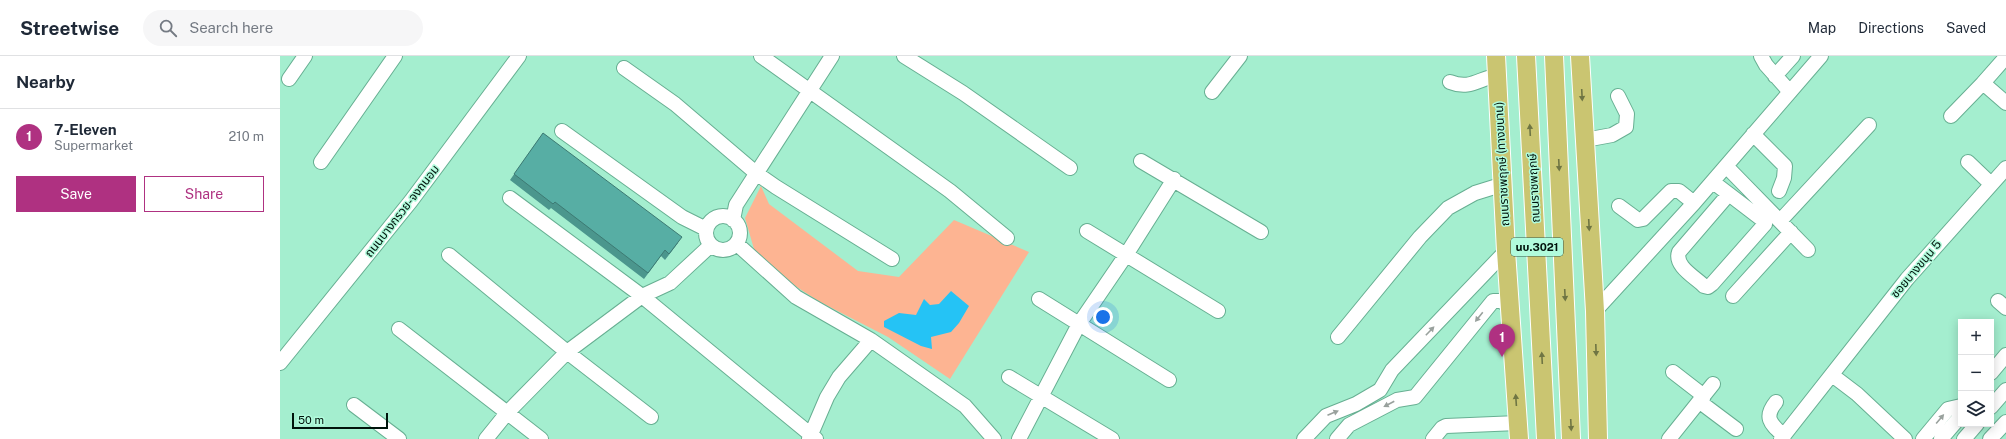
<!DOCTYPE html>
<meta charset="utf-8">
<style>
:root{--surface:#fff;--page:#f6f6f7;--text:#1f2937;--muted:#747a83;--line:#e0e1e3;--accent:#af3181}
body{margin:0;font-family:"Public Sans","Noto Sans Thai",sans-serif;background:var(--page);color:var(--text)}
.controls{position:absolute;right:12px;bottom:12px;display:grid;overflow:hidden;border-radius:0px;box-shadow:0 2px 10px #0003}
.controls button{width:36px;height:36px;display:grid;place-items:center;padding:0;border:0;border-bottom:1px solid var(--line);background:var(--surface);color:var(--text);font:20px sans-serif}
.scale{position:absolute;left:12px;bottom:10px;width:96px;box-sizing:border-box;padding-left:4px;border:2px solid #00130b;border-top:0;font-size:11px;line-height:14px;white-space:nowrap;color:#00130b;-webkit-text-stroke:3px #b1fbdc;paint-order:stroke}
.you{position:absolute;left:823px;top:261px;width:14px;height:14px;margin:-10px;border:3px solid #fff;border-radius:50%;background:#1a73e8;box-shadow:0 0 0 6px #1a73e833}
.badge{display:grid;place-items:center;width:26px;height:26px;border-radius:50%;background:var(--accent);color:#fff;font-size:13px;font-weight:700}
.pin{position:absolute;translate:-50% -33px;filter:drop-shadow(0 1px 2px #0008)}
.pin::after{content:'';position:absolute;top:21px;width:14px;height:12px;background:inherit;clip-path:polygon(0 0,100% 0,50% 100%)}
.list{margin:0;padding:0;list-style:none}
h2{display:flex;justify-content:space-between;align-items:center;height:52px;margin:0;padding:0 16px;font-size:17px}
h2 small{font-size:13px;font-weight:400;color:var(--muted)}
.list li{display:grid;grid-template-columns:26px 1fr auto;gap:12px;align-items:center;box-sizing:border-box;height:56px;padding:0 16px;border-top:1px solid var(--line)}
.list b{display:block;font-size:15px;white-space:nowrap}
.list p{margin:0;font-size:13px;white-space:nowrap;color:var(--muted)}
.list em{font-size:13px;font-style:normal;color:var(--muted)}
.actions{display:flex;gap:8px;padding:12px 16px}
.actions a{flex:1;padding:9px 0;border:1px solid var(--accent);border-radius:0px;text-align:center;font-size:14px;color:var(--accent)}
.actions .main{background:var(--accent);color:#fff}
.icon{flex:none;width:22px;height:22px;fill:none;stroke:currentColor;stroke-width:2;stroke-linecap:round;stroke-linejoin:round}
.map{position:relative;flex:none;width:1726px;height:383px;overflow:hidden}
header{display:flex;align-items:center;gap:24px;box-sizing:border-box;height:56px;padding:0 20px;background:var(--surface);border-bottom:1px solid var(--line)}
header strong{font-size:19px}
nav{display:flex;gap:22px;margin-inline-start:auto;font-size:14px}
.search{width:280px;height:36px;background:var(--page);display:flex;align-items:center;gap:10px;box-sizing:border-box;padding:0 14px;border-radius:22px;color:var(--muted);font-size:15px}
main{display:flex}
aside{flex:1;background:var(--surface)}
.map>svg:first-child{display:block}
.green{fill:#fdb492}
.water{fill:#25c3f5}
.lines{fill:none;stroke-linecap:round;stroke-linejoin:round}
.minor-casing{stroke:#67af92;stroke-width:16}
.major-casing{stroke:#fff;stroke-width:20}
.minor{stroke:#fff;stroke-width:14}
.major{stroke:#cac571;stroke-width:18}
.wall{fill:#4b968d}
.building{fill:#57aea4;stroke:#3d7a73}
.oneway{fill:#6f7543}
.oneway2{fill:#99a19d}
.labels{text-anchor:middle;stroke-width:3;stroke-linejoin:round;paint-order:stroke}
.shield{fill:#b1fbdc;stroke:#35594a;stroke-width:1}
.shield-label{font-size:11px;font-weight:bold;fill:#00130b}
.street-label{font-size:12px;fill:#00130b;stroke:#b1fbdc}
</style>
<header>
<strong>Streetwise</strong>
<div class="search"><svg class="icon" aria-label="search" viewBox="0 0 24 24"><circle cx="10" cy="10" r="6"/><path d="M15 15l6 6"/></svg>Search here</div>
<nav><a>Map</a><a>Directions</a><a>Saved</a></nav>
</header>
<main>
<aside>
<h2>Nearby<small></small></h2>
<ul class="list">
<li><span class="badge">1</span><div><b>7-Eleven</b><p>Supermarket</p></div><em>210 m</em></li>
</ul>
<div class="actions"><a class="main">Save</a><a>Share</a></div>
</aside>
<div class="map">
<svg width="1726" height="383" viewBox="0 0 1726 383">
<rect width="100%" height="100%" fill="#a4eecf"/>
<path class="green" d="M 481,130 L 489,148 L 578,215 L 619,221 L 674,164 L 749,196 L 670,323 L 608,281 L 540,246 L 495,217 L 476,200 L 465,162 Z"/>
<path class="water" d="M 671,235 L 689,250 L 679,267 L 671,276 L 651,281 L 652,293 L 641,290 L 604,271 L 604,265 L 619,257 L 636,259 L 644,243 L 650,249 L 659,248 Z"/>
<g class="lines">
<defs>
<path id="minor" d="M 481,0 L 670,135 L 727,182
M 624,0 L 683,37 L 790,112
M 1481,0 L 1486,9 L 1510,36
M 1726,1 L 1703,27 L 1726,47
M 344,12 L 395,48 L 476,117 L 496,131 L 612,203
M 1495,20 L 1513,0
M 9,23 L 25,0
M 1170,26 C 1190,34 1198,23 1218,19
M 932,36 L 960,0
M 1671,60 L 1703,27
M 282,75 L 402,161 L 426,173
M 1473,78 L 1505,110 L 1504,122 L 1499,135
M 1305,84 L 1332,79 L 1346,71 L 1347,58 L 1338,40
M 861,105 L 981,176
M 41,106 L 115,0
M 1688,106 L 1711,128
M 1446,110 L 1528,194
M 1433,126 L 1484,165 L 1485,168 L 1432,228 L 1428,231 L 1424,230 C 1415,221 1394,210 1399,196 L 1448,139
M 230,142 L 362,240 L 536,383
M 1339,150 L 1358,164 L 1363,163 L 1391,135 L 1399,135 L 1414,147
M426 177a17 17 0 1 1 34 0a17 17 0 1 1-34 0Z
M 453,164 L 456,149 L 552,0
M 1500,165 L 1589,69
M 807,175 L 938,255
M 457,188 L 516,241 L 591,284 L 685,350 L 714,383
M 169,199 L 287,296 L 371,361
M 1453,240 L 1511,176
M 759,243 L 889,324
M 1718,245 L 1726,252
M 1315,255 L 1414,147 L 1541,0
M 119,273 L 261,383
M 1058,281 L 1140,181 L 1168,152 L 1195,137 L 1224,128
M 0,307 L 131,145 L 239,0
M 1393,316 L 1424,340
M 1711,317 L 1726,299
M 1552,319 L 1577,338 L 1625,383
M 729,321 L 832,383
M 1420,346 L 1456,373
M 1496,346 C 1483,362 1491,368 1504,380
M 74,349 L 119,383
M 1711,351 L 1726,334
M 206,383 L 227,357 L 287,296 L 362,240 L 390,227 L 431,189
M 529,383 L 547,341 L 559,321 L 591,284
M 739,383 L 799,268 L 846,199 L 894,123
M 1024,383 L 1046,360 L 1076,348 L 1100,334 L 1112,314 L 1226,195
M 1057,383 L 1069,369 L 1117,344 L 1135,341 L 1213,245 L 1220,245 L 1230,249
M 1153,383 L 1162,372 L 1166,370 L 1238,367
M 1389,383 L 1433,328
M 1501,383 L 1627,223 L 1726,112
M 1643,383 L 1668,353 L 1681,350
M 1661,383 L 1679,362 L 1681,354
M 1684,383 L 1697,368
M 1710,383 L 1726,366"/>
<path id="major" d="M 1216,0 L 1226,195 L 1239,383
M 1246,0 L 1266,383
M 1274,0 L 1291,383
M 1300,0 L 1315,255 L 1318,383"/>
</defs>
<use href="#minor" class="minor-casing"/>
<use href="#major" class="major-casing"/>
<use href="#minor" class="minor"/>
<use href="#major" class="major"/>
</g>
<path class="wall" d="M 263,77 L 398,187 L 385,204 L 381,200 L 364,223 L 271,152 L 269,154 L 230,124 Z"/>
<path class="building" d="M 263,77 L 402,181 L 389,198 L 385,194 L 368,217 L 275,146 L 273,148 L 234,118 Z"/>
<defs><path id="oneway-solid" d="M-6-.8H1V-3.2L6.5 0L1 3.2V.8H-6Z"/></defs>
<g class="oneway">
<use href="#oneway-solid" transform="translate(1302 39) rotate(87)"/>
<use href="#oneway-solid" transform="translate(1250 74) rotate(-93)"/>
<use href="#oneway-solid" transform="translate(1279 109) rotate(87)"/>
<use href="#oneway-solid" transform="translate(1309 169) rotate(87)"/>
<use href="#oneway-solid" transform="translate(1285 239) rotate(87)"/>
<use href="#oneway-solid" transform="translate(1316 294) rotate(88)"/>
<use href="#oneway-solid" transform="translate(1262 302) rotate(-93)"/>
<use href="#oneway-solid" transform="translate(1236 344) rotate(-94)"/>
<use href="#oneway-solid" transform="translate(1291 369) rotate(87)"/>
</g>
<g class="oneway2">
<use href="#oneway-solid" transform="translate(1199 261) rotate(129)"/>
<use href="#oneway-solid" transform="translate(1150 275) rotate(-46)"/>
<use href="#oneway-solid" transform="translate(1109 348) rotate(152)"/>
<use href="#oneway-solid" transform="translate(1053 357) rotate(-23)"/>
<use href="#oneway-solid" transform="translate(1660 363) rotate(-50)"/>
</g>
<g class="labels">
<rect class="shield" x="1231" y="182" width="52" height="18" rx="3"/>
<g class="shield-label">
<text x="1257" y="195">นบ.3021</text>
</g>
<g class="street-label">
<text transform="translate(1222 108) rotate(-93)" y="4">ถนนราชพฤกษ์ (ทางขนาน)</text>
<text transform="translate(1254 132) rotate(-93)" y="4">ถนนราชพฤกษ์</text>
<text transform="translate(122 155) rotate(-52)" y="4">ถนนบางกรวย-จงถนอม</text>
<text transform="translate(1636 213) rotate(-50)" y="4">ซอยบางขนุน 5</text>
</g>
</g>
</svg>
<div class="controls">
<button>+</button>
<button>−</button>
<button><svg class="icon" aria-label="layers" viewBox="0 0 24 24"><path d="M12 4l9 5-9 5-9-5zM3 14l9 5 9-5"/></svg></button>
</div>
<div class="scale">50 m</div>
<div class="you"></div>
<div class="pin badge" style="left:1222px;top:301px">1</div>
</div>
</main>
